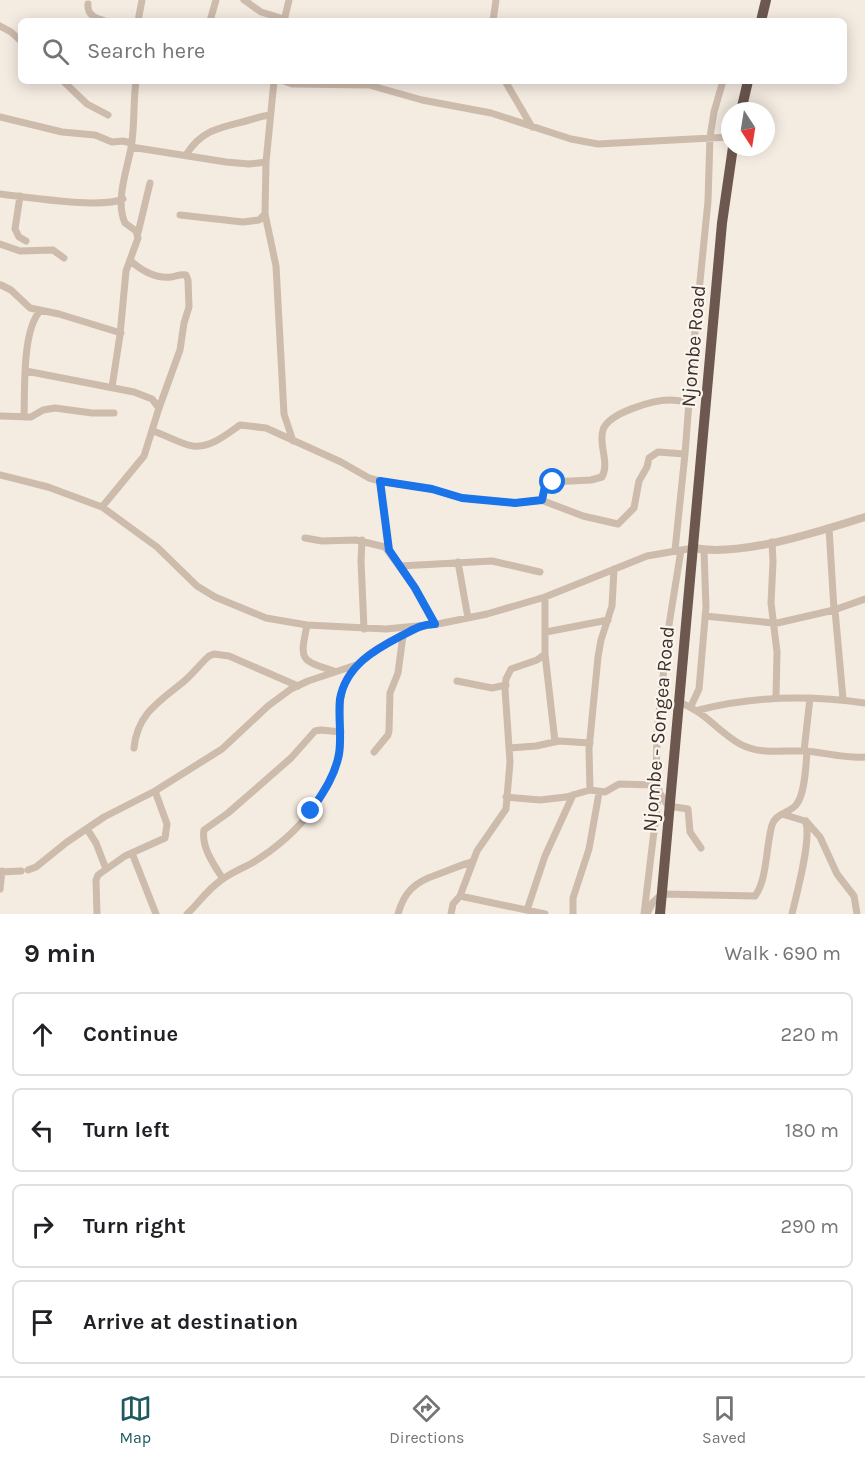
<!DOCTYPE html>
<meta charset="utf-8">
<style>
:root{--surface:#fff;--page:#f6f6f6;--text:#202124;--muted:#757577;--line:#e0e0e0;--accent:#1f5a5e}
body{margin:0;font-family:Karla,sans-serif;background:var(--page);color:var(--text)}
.compass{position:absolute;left:721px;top:102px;width:54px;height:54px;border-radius:50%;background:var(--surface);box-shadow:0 3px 15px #0003;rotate:168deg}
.stop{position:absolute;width:18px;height:18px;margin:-14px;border:4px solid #1a73e8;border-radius:50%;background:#fff}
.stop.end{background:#1a73e8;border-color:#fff;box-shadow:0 2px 6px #0008}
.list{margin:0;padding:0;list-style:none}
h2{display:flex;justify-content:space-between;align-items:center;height:78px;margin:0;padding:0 24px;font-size:26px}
h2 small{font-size:20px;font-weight:400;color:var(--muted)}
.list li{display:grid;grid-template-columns:39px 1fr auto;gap:18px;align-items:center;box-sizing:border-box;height:84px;margin:0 12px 12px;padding:0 12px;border:2px solid var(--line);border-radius:9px}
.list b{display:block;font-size:22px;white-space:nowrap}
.list em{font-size:20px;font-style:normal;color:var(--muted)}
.icon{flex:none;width:33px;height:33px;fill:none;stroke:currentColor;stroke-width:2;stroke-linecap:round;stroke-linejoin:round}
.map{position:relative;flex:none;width:865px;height:914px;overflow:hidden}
.search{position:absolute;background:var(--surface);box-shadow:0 3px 15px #0003;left:18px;right:18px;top:18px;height:66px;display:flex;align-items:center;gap:15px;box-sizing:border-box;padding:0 21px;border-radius:9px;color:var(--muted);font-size:22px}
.sheet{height:462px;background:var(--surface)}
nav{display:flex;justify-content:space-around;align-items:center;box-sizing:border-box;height:84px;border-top:2px solid var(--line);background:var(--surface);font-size:16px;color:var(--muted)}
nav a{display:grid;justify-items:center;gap:3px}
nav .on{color:var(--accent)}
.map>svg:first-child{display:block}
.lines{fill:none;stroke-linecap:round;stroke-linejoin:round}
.minor{stroke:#cdbbac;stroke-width:7}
.tertiary{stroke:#cdbbac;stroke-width:8}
.trunk{stroke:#6c584f;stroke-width:10}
.route{stroke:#1a73e8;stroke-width:8}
.labels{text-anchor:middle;stroke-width:4.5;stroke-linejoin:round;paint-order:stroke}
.street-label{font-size:20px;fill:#3b302b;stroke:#fbf5ee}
</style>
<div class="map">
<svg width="865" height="914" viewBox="0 0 865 914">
<rect width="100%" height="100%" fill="#f4ebe1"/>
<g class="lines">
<path class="minor" d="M 244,0 L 261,12 L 284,19
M 88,4 C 87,15 95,18 105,21
M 138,21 L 142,0
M 210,21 L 216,0
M 284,21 L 289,0
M 493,21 L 496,0
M 0,26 L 11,32 L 21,41
M 63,81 L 87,104 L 108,115
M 274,81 L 266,162 L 265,214 L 276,266 L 284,414 L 293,441
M 284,81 L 292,84 L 369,85 L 422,100 L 491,113 L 571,139 L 598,144 L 730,137
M 505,81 L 532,127
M 0,117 L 62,132 L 95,135 L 112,142 L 123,141 L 131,143
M 131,147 L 226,162 L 249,164 L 266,162
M 186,155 C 200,132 217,128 242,122 C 252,120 259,116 270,115
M 0,194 C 26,197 102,209 123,199
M 20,196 L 15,229 L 19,237 L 26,241
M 180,215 L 243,222 L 259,220 L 265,214
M 138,233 L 150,183
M 0,244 L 20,251 L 53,250 L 64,258
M 1,285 L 11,290 L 30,308 L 59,314 L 121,333
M 26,371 L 134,392 L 152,399 L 159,408
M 112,387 L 120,335 L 126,271 L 138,238 L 136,231 L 125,223 C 115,201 127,170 131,148 C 135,126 133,103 136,81
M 0,416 L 31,417 L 43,410 L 55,408 L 92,413 L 114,413
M 24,417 C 25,390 22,331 40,311
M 153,431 C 166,435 180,444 193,446 C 211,448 227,434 240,425 L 266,428 L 341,462 L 369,478 L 380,481 L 432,489 L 462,498 L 515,503 L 541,500 L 583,516 L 618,524 L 634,508 L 639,481 L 647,467 L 649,458 L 658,452 L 685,454
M 0,475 L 48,487 L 102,507 L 157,547 L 197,586 L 215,597 L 266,618 L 307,625 L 386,629 L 438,624 L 487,614 L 545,597 L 647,556 L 693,548
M 380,481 L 389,550
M 542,500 L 545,486 L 550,482 L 591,480 L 602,477 C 610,462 598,445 603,430 C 608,413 653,400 670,400 C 676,400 682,401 689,402
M 102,507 L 144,456 L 159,408 L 180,350 L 184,323 L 189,307 L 188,280 L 186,275 C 180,274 177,276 171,277 C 156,279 140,270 130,260
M 829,528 L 834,610
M 305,538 L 322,541 L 356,540 L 385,547 L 415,588 L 435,624
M 362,540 L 361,561 L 364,629
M 772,542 L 773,562 L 771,603 L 777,652 L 776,697
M 675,550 L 685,454 L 692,362 L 708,201 L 710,137 L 714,112 L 723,81
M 458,562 L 468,618
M 400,566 L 492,561 L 540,572
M 835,610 L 843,699
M 705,616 L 773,623
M 773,624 L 834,610 L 865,599
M 307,625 C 300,660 299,660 334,671
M 546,632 L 608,620
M 545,654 L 555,742
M 457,681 L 492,688 L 506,685
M 678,702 C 705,711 717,731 740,744 C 760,755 783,750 804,751 C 825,752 844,759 865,757
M 691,706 L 699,689 L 706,607 L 704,550
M 699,710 C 754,696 809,695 865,703
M 134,748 C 137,715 158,702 182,683 C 192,675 200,664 209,656 L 214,654 L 229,656 L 298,686
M 509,748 L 536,746 L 559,741 L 590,743
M 804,751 L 810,698
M 374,752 L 388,735 L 389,731 L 390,693 L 398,673 L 403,635
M 656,787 L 657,732 L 668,631 L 681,550
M 590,790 L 589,749 L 598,657 L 601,640 L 612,606 L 614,569
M 506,797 L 540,800 L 566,797 L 590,790 L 605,792 L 619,784 L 653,785 L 656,787 L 668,806 L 688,809 L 690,832 L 701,848
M 782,814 L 805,821 C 813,835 796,896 792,914
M 806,821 L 820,837 L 837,874 L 854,896 L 857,914
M 87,829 L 96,843 L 106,869
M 132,853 L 156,914
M 28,870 L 36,867 L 67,842 L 104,817 L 155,791 L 222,749 L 268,706 L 291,689 L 308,681 L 359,664
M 0,872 L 21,871
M 223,879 C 214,865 201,847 204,830 L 228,813 L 291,758 L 315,731 L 321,730 L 341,732
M 0,889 L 2,871
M 460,896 L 545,914
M 527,910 L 545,856 L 573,795
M 97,914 L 96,880 L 98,875 L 125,856 L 165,838 L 167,824 L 155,791
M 187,914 C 198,904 207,890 220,881 C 229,874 241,869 252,863 C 274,850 298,830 313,808 C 324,792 335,775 339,755 C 344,728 333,698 350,674 C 366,651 393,641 417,627
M 398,914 C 404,892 415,882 436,875 C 448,871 460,865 472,862
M 451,914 L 453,904 L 460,896 L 477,851 L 506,809 L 510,762 L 505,689 L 506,679 L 511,669 L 537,660 L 545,654 L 545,597
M 573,914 L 573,898 L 589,849 L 599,793
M 644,914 L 659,790
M 647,914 L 653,902 L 662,894 L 755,896 C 767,881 766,846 772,825 C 776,813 788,814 796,805 C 805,795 806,765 807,751"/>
<path class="tertiary" d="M 693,548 C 741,557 818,532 865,517"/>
<path class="trunk" d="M 761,21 L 766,0
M 741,111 L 748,81
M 660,914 L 722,223 L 733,147"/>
</g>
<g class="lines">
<path class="route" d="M 311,811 C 323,793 335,776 339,754 C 342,736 338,717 340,699 C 346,666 374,650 401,636 C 415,629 419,625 435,624 L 415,588 L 389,550 L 380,481 L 432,489 L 462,498 L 515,503 L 542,500 L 545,486 L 553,482"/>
</g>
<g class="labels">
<g class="street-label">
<text transform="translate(693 346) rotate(-85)" y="7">Njombe Road</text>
<text transform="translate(658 729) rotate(-85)" y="7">Njombe - Songea Road</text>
</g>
</g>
</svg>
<svg class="compass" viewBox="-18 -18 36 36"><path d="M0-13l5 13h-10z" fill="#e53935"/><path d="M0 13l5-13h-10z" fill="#757577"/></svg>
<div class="stop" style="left:553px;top:482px"></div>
<div class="stop end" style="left:311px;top:811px"></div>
<div class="search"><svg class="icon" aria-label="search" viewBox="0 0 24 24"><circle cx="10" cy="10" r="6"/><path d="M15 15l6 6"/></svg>Search here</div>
</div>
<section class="sheet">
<h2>9 min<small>Walk · 690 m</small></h2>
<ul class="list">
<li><svg class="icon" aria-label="ahead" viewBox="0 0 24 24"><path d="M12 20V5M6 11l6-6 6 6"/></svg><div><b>Continue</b></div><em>220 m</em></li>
<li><svg class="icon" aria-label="left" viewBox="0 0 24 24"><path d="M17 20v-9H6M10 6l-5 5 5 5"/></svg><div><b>Turn left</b></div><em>180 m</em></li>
<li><svg class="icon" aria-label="right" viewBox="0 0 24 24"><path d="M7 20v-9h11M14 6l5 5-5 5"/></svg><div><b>Turn right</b></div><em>290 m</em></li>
<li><svg class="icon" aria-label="arrive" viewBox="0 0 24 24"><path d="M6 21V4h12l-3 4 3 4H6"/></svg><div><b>Arrive at destination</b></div></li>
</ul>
</section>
<nav>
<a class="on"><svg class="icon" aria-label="map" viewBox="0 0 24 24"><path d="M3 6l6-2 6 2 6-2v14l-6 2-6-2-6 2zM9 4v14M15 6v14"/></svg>Map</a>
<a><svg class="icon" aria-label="directions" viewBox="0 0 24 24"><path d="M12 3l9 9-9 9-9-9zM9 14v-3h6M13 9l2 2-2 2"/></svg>Directions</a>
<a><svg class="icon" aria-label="saved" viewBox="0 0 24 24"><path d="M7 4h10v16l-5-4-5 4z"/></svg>Saved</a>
</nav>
